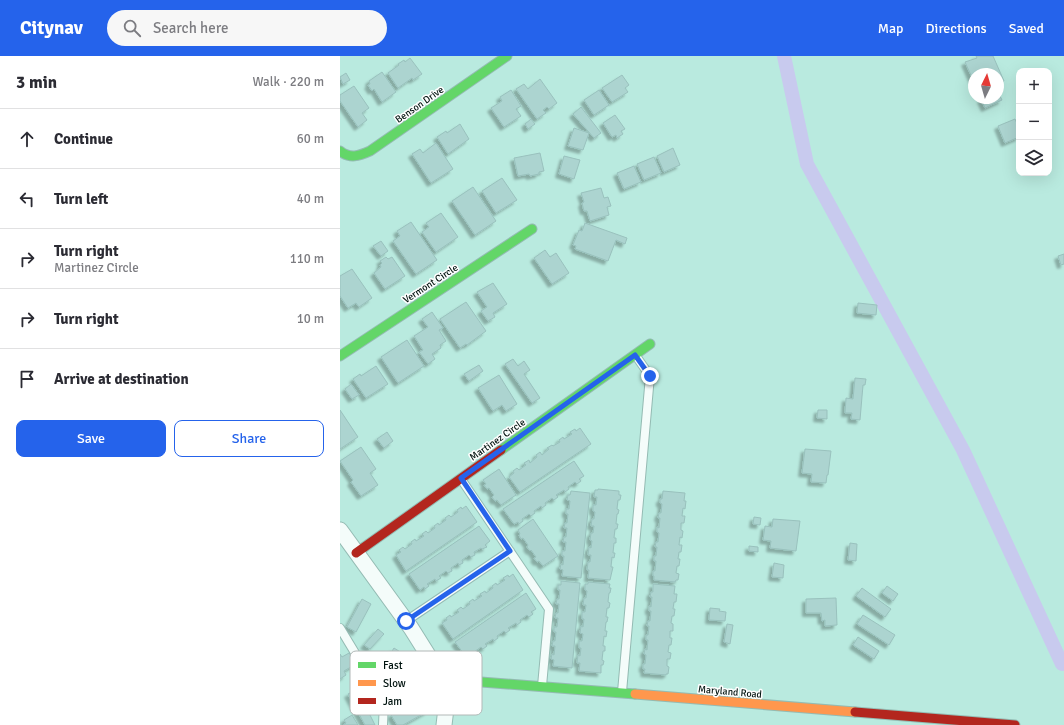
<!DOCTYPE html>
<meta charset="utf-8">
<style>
:root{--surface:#fff;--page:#f7f7f7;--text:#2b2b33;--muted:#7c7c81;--line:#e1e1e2;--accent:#2563eb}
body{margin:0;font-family:Signika,sans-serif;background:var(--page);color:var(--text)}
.controls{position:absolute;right:12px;top:12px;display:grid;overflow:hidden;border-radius:8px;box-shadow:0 4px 16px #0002}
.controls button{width:36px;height:36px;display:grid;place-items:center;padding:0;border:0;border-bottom:1px solid var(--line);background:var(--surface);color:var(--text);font:20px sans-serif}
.compass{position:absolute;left:628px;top:12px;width:36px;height:36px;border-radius:50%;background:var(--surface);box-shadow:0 4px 16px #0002;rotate:5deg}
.stop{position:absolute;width:12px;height:12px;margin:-9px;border:3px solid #2563eb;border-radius:50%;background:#fff}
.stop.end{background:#2563eb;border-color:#fff;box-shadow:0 1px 4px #0008}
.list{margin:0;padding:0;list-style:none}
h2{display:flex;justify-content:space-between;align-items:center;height:52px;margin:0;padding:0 16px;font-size:17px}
h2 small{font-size:13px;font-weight:400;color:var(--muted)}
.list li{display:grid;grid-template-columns:26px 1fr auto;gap:12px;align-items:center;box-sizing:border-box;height:60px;padding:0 16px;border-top:1px solid var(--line)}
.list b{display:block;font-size:15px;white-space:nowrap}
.list p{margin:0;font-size:13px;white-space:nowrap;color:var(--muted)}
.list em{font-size:13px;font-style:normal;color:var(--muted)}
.actions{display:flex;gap:8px;padding:12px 16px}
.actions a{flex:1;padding:9px 0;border:1px solid var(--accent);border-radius:8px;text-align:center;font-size:14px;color:var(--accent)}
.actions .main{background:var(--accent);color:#fff}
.icon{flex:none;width:22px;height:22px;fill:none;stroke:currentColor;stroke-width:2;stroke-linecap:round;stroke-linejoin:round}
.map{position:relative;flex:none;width:724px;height:669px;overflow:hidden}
header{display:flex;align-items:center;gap:24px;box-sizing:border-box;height:56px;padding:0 20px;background:var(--accent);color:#fff}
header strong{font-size:19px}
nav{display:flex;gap:22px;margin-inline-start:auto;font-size:14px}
.search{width:280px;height:36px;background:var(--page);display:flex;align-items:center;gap:10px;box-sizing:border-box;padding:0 14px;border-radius:22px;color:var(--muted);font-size:15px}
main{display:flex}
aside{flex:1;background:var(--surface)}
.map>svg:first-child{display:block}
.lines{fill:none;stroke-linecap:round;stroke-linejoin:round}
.canal{stroke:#c8caee;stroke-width:14}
.building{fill:#acd4d0;stroke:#99c1bd;filter:url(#shadow)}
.lane-casing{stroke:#94bbb3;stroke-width:10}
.street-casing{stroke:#94bbb3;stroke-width:17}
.fast-casing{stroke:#94bbb3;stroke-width:11}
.slow-casing{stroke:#94bbb3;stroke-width:11}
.jam-casing{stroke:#94bbb3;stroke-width:11}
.lane{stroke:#f4fcfa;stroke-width:8}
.street{stroke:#f4fcfa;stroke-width:15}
.fast{stroke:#63d668;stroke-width:9}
.slow{stroke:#ff974d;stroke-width:9}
.jam{stroke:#b3261e;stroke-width:9}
.route{stroke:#2563eb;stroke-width:5}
.labels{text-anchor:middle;stroke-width:3;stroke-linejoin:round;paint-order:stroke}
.street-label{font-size:10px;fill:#00130f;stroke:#fff}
.key{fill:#fff;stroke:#b2b8b7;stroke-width:1}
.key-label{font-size:11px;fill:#00130f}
</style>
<header>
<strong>Citynav</strong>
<div class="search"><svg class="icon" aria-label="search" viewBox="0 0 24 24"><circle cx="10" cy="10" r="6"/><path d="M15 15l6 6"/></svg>Search here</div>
<nav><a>Map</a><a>Directions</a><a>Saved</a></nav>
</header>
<main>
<aside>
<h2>3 min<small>Walk · 220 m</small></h2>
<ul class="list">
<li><svg class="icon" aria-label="ahead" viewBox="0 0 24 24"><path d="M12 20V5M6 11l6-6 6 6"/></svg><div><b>Continue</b></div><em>60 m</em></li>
<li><svg class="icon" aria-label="left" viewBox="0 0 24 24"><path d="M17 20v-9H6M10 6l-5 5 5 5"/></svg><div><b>Turn left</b></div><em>40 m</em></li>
<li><svg class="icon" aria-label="right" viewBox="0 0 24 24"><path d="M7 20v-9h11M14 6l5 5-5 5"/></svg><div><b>Turn right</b><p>Martinez Circle</p></div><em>110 m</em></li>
<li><svg class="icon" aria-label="right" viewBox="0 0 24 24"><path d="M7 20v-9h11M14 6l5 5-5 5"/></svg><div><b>Turn right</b></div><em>10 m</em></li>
<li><svg class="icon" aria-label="arrive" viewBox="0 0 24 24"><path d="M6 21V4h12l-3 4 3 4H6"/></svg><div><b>Arrive at destination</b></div></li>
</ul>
<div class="actions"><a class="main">Save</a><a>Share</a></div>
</aside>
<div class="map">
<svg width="724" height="669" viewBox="0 0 724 669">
<defs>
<filter id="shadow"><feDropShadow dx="-3.5" dy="3.5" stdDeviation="1" flood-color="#0004"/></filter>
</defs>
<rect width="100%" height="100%" fill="#b9eadf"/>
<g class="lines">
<path class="canal" d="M 444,0 L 467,108 L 623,394 L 722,608"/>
</g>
<path class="building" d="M 636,0 L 653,0 L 664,25 L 658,28 L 658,18 L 634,18 L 634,26 L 625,6 L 637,2 Z
M 70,2 L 82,18 L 73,24 L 72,22 L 58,32 L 48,17 L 59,9 L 58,8 L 64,4 L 65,6 Z
M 42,16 L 56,36 L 42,46 L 34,33 L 32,35 L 28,29 L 30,28 L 29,25 Z
M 6,17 L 10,24 L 3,28 L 0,21 Z
M 282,19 L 289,29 L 285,32 L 288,36 L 272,46 L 262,32 Z
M 200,23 L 217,47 L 209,53 L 207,51 L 203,54 L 206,57 L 197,63 L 176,33 L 184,28 L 188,33 Z
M 14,30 L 29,52 L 22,57 L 27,64 L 18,71 L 0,45 L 0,39 Z
M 171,34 L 181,50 L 176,53 L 181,60 L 164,71 L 151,52 L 162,45 L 160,41 Z
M 259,34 L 269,49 L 254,59 L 244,44 Z
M 658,36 L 662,44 L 645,52 L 641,43 L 644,42 L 658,42 Z
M 241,51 L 261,77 L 254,82 L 233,58 Z
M 275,59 L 285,73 L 281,75 L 283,78 L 277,82 L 276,79 L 272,81 L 263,67 Z
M 191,63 L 195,68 L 188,73 L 185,68 Z
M 675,63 L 679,72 L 679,81 L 665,87 L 658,70 Z
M 120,68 L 129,83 L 108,98 L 97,81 L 106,75 L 107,77 Z
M 234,72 L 249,77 L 243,94 L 228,90 Z
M 96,87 L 113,113 L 91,127 L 72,98 L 80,93 L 83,97 Z
M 333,92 L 340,109 L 324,116 L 317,100 Z
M 200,97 L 204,115 L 199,116 L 199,118 L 190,120 L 189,118 L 178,120 L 174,102 Z
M 224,100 L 240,104 L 234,123 L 219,118 Z
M 314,101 L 321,117 L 304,124 L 297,108 Z
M 294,110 L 301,126 L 284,133 L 277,117 Z
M 162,122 L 177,144 L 156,157 L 142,135 Z
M 133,131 L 156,165 L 135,179 L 112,145 Z
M 261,132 L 264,142 L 268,141 L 271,150 L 267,151 L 269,159 L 250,165 L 247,155 L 244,155 L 242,147 L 244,146 L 241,137 Z
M 101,157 L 118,181 L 96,196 L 82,176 L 89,171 L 86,167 Z
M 71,166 L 97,204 L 76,218 L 53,185 L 60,180 L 57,175 Z
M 245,167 L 287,182 L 285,188 L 276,184 L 268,205 L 235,193 L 236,190 L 233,189 L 239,174 L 242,175 Z
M 41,185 L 48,195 L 41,200 L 33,190 Z
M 205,194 L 210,201 L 216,197 L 229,217 L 212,228 L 194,202 Z
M 724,198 L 724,208 L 721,209 L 718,200 Z
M 46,201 L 48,203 L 52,201 L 65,220 L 45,233 L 34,217 L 41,211 L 40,209 L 42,207 L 40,205 Z
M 12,213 L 32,242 L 19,251 L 16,247 L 8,252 L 0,240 L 0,220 Z
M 153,227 L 167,248 L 153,257 L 155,261 L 148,265 L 141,255 L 147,251 L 137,236 Z
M 126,246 L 146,275 L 127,289 L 126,288 L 120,292 L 100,263 Z
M 518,247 L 537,249 L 536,259 L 517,257 Z
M 92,256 L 103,272 L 99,274 L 106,285 L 100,289 L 101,292 L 92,298 L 95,303 L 88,308 L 79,296 L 83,294 L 74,280 L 88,271 L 82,263 Z
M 67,284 L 84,310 L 58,327 L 41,301 Z
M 173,303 L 178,310 L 184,305 L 190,314 L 184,318 L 200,342 L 192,347 L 165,308 Z
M 139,309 L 143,315 L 129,325 L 124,318 Z
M 36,310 L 48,328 L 26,342 L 13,323 L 20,318 L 21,320 Z
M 159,319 L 177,348 L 166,355 L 162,349 L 153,355 L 138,332 Z
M 515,322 L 526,323 L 525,329 L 523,329 L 520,364 L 511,363 L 512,357 L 505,357 L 506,342 L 513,343 Z
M 11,328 L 19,339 L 12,343 L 5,333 Z
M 0,354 L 18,381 L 0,393 Z
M 478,354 L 487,354 L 487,363 L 477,362 Z
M 240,372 L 251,388 L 180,436 L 169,421 L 174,417 L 173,415 L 177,412 L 179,414 L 186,409 L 184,407 L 189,404 L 190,407 L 197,401 L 196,399 L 200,396 L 202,399 L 209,393 L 207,392 L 212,389 L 213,390 L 220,386 L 219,384 L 223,381 L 224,383 L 232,378 L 230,376 L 235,373 L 236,375 Z
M 47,376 L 53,385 L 44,392 L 37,383 Z
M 21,391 L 36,413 L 30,417 L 38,429 L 21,440 L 11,426 L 13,424 L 0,405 Z
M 465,393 L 491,395 L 488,419 L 487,419 L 486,427 L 471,426 L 472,418 L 462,417 Z
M 234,405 L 244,420 L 239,423 L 241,425 L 237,428 L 235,426 L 228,431 L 229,433 L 225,436 L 224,434 L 216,439 L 218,441 L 214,444 L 212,442 L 205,447 L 206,449 L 202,452 L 201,450 L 194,455 L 195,457 L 191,460 L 189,458 L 182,463 L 183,465 L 179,468 L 178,466 L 174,468 L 163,453 Z
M 159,413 L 176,439 L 161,449 L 157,444 L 155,445 L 152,441 L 154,439 L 149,432 L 147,433 L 144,429 L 146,428 L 143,424 Z
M 258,433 L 279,435 L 279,439 L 281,439 L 280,444 L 278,444 L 277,453 L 279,454 L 278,458 L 277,458 L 276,468 L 278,468 L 277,473 L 275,473 L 274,482 L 276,482 L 276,487 L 274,487 L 273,497 L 275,497 L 274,502 L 272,501 L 271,511 L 273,511 L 270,524 L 248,522 L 249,514 L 247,514 L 248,506 L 250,506 L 251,499 L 248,499 L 249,491 L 251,492 L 252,485 L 250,484 L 251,477 L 253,477 L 254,470 L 251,470 L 252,463 L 254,463 L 255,456 L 253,455 L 253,449 L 256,449 L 257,441 L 254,441 L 255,434 L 258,434 Z
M 231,435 L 250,437 L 241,522 L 222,520 L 223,514 L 220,513 L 221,508 L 223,509 L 224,500 L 222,500 L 222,495 L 225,495 L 226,486 L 223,486 L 224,481 L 226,481 L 227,472 L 224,472 L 225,467 L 227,467 L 228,458 L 226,458 L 226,453 L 229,453 L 230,445 L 227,444 L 228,439 L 230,439 Z
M 323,435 L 345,437 L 344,445 L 346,445 L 345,453 L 343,452 L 342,460 L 345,460 L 344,467 L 341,467 L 341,474 L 343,475 L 342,482 L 340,481 L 339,489 L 342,489 L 341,496 L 339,496 L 338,503 L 340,503 L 339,510 L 337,510 L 336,517 L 339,518 L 338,524 L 336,524 L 335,526 L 314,524 L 314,520 L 313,520 L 313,515 L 315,515 L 316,505 L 314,505 L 314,500 L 316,500 L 317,491 L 315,491 L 316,486 L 318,486 L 319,477 L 317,476 L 317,471 L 319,472 L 320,462 L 318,462 L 319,457 L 321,457 L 322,448 L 320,447 L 320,443 L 322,443 Z
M 126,450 L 137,466 L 66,515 L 56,499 L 61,496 L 59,494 L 63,491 L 65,493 L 72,488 L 71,486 L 75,483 L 76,485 L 84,480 L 82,478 L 86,475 L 88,477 L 95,472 L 94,470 L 98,467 L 99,469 L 106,464 L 105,462 L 109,459 L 111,461 L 118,456 L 117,454 L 121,451 L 122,453 Z
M 414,461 L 421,462 L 420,469 L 413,468 Z
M 193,463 L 218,500 L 203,510 L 199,505 L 197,506 L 194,502 L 196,501 L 191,494 L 190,495 L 187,491 L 188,489 L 183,482 L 181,483 L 179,479 L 180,478 L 178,474 Z
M 433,463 L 460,465 L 456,495 L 430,492 L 431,485 L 423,484 L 425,470 L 432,471 Z
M 139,470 L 150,485 L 145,489 L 147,491 L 142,493 L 141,492 L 134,496 L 135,499 L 131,501 L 129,499 L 122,504 L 123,507 L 119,509 L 118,507 L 111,512 L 112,515 L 108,517 L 106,515 L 99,520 L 101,522 L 96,525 L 95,523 L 87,528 L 89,530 L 85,533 L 84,531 L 80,534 L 69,518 Z
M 510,487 L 517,488 L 516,505 L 508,504 Z
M 409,490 L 418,491 L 418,496 L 409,495 Z
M 434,507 L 444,509 L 443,522 L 432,521 Z
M 173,518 L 183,534 L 113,583 L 102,567 L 107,564 L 106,562 L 110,559 L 111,561 L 119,556 L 117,554 L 121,551 L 123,553 L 130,548 L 129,546 L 133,543 L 134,545 L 142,540 L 140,538 L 145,535 L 146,537 L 153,532 L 152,530 L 156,527 L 157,529 L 165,524 L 163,522 L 168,519 L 169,521 Z
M 221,525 L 240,527 L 232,612 L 213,610 L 214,604 L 211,603 L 212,598 L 214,599 L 215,590 L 212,590 L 213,585 L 215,585 L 216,576 L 214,576 L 214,571 L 217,571 L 218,562 L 215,562 L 216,557 L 218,557 L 219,548 L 216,548 L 217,543 L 219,543 L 220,534 L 218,534 L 218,529 L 221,529 Z
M 248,526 L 270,528 L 269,532 L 271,532 L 270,537 L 269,537 L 268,546 L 270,547 L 269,552 L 267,552 L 266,561 L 268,561 L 267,566 L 266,566 L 265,575 L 267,575 L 266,581 L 264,580 L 263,590 L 265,590 L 265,595 L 263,595 L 262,604 L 264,605 L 263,609 L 261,609 L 261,617 L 239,615 L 240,607 L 237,607 L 238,599 L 240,600 L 241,592 L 239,592 L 239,585 L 242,585 L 243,578 L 240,577 L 241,570 L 243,571 L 244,563 L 242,563 L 242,556 L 245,556 L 246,549 L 243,549 L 244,542 L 246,542 L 247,535 L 245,534 L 245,528 L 248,528 Z
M 313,528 L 335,530 L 334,538 L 337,538 L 336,546 L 334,546 L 333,553 L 335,553 L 334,560 L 332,560 L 331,567 L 333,568 L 333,575 L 330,575 L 330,582 L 332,582 L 331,589 L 329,589 L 328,596 L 331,597 L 330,603 L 327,603 L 327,610 L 329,611 L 328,618 L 326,618 L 326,619 L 304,617 L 305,613 L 303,613 L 303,608 L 305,608 L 306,599 L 304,598 L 305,593 L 307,594 L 308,584 L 306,584 L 306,579 L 308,579 L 309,570 L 307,570 L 308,565 L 310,565 L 311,555 L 309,555 L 309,550 L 311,551 L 312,541 L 310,541 L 311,536 L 313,536 Z
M 547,530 L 558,538 L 553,545 L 542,537 Z
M 522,532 L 551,553 L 545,561 L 516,540 Z
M 186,537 L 196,553 L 191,556 L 193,558 L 189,561 L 187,559 L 180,564 L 181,566 L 177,569 L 176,567 L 168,572 L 170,574 L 166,577 L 164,575 L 157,580 L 158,582 L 154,585 L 153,583 L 145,588 L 147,590 L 143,593 L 141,591 L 134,596 L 135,598 L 131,601 L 130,599 L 126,601 L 115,586 Z
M 496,542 L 497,569 L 485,570 L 485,564 L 482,565 L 481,557 L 466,557 L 466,543 Z
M 22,543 L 31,548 L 16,576 L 7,571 Z
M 370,552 L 380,553 L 379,555 L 386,556 L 385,565 L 369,564 Z
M 523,559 L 555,579 L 549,589 L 517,568 Z
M 387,568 L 393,569 L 390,588 L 384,586 Z
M 38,573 L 44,578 L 30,593 L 24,589 Z
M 518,581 L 539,595 L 534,603 L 513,589 Z
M 54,592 L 62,597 L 44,622 L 29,611 L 40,596 L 48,601 Z
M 9,597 L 16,608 L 4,615 L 6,619 L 0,623 L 0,598 L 2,601 Z
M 16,634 L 20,642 L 27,638 L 35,653 L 29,657 L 35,669 L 25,669 L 8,638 Z
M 71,647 L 74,653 L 84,647 L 88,655 L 63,669 L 57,669 L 51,659 Z
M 12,659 L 18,669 L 3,669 L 6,667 L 4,664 Z"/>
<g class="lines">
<defs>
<path id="lane" d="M 121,423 L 209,553 L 202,630
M 66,565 L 170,495
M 0,572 L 44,645 L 43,669
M 282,636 L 310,320 L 296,300"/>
<path id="street" d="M 0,474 L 71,572 L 103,623 L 107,644 L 104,669"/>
<path id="fast" d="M 0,95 C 10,103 19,100 30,95 L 167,0
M 0,300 L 192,173
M 161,394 L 310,288
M 103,623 L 295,638"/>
<path id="slow" d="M 295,638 L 515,656"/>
<path id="jam" d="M 16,497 L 161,394
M 515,656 L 675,669"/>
</defs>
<use href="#lane" class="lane-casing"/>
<use href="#street" class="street-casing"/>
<use href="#fast" class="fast-casing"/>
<use href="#slow" class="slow-casing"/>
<use href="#jam" class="jam-casing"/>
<use href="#lane" class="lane"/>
<use href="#street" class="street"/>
<use href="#fast" class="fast"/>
<use href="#slow" class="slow"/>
<use href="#jam" class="jam"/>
</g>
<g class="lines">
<path class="route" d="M 66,565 L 170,495 L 121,422 L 295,299 L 310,320"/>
</g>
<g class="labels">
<g class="street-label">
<text transform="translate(79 48) rotate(-35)" y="4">Benson Drive</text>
<text transform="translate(90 227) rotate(-33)" y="4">Vermont Circle</text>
<text transform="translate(157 383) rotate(-35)" y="4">Martinez Circle</text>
<text transform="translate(390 635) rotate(5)" y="4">Maryland Road</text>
</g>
</g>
<rect x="10" y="595" width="132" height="64" rx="6" class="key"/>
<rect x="18" y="606" width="18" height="6" fill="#63d668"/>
<rect x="18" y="624" width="18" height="6" fill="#ff974d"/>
<rect x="18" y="642" width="18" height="6" fill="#b3261e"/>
<g class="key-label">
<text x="43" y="613">Fast</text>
<text x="43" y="631">Slow</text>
<text x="43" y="649">Jam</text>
</g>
</svg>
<div class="controls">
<button>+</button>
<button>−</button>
<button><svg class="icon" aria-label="layers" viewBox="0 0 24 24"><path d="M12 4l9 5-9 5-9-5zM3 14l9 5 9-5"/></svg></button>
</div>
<svg class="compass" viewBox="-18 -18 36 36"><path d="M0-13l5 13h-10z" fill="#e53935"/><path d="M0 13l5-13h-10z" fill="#7c7c81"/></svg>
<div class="stop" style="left:66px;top:565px"></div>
<div class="stop end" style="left:310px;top:320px"></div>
</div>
</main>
